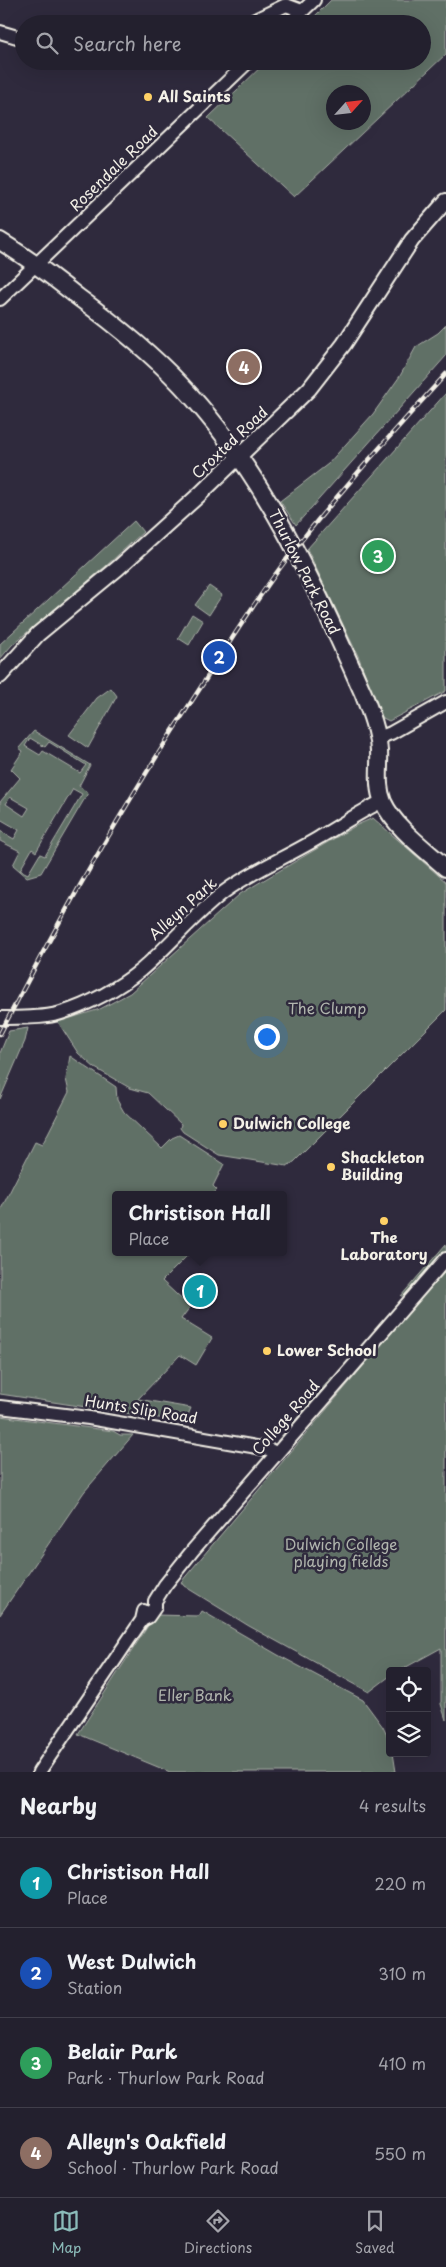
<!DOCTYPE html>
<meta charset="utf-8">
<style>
:root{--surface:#23202e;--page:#2b2836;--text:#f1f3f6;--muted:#a3a3aa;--line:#403e4a;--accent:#8bbbb9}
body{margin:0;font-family:"Playpen Sans",sans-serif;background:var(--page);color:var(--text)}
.controls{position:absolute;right:15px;bottom:15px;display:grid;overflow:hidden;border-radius:5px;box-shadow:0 5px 20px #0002}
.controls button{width:45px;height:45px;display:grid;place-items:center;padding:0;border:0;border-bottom:1px solid var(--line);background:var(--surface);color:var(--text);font:25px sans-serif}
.compass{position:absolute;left:326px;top:85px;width:45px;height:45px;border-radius:50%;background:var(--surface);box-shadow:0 5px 20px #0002;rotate:63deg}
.you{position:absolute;left:266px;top:1036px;width:18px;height:18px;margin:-12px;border:4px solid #fff;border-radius:50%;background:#1a73e8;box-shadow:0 0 0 8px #1a73e833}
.badge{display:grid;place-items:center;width:32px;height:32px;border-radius:50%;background:var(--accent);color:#fff;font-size:16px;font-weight:700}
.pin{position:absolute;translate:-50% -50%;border:2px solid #fff;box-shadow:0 1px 5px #0006}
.popup{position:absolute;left:112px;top:1191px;width:175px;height:65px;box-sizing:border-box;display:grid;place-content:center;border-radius:5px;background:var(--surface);filter:drop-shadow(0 1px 4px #0005);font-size:16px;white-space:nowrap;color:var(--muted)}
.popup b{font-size:19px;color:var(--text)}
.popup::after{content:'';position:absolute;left:50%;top:100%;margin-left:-10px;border:10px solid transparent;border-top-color:var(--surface)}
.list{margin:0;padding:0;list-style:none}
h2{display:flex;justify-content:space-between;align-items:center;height:65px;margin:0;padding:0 20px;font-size:21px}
h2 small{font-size:16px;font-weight:400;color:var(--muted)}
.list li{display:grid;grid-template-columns:32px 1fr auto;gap:15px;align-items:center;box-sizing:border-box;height:90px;padding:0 20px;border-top:1px solid var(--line)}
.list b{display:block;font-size:19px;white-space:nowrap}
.list p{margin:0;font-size:16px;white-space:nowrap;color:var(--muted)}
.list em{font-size:16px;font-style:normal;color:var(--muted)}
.icon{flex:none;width:28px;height:28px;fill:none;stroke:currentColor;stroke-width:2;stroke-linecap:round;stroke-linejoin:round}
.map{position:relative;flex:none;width:446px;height:1772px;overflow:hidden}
.search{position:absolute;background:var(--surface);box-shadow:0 5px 20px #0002;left:15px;right:15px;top:15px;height:55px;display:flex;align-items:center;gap:12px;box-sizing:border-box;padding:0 18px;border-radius:28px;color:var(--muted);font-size:19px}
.sheet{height:425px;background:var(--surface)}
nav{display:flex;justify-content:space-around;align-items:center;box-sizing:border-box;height:70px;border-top:1px solid var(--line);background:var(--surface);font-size:14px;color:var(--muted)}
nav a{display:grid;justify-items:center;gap:2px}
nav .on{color:var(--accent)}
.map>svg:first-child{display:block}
.green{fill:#606f66;stroke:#aab0a7;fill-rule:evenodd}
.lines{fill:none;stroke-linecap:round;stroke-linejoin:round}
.secondary-casing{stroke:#f4f1e8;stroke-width:16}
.primary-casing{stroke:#f4f1e8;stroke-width:18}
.highway-casing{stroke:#f4f1e8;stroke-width:20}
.secondary{stroke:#2f2a3d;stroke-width:12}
.primary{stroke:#2f2a3d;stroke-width:14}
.highway{stroke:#2f2a3d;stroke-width:16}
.rail-casing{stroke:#f4f1e8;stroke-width:4.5}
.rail{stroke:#2f2a3d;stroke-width:2.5;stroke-dasharray:8;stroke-linecap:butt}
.poi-dot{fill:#ffd166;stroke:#2f2a3d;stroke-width:2}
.labels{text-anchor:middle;stroke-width:5;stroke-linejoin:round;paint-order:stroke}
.poi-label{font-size:15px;font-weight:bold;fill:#f4f1e8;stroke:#2f2a3d;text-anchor:start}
.street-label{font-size:15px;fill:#f4f1e8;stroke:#2f2a3d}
.park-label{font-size:15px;fill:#b1b6ae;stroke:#2f2a3d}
</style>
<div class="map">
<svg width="446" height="1772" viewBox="0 0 446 1772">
<rect width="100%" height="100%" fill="#2f2a3d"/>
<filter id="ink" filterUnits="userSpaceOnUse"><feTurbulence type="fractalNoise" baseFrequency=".02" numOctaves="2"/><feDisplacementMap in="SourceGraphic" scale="10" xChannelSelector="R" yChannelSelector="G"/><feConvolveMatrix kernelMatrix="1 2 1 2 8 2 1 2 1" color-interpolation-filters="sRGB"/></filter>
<g filter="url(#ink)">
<path class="green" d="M 331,0 L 446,0 L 446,54 L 294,197 L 208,118 L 267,61 L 422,61 L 422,24 L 307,24 ZM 334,92 L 364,92 L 364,122 L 334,122 Z
M 446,325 L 446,356 L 296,525 L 280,501 L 328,464 L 373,414 L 400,376 L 416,347 L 438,333 Z
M 446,393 L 446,691 L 389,721 L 383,718 L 379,712 L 359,658 L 307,549 Z
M 134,521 L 143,532 L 106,566 L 12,645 L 0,659 L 0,644 Z
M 209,586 L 222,595 L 209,615 L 195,605 Z
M 192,614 L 203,621 L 189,645 L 178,638 Z
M 111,688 L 117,696 L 88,748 L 69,735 L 97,698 Z
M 34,731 L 90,765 L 79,786 L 88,793 L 41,873 L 27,877 L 13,865 L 20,851 L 0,841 L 0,831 L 14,839 L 19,830 L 0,819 L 0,802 L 20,778 L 11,769 L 23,751 L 19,748 ZM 30,738 L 45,747 L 49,742 L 86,765 L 80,773 L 43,751 L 40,755 L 25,746 ZM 73,789 L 82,794 L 45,856 L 40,854 L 28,874 L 20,870 L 32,849 L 36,852 ZM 10,797 L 29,808 L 24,816 L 6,804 Z
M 373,818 L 446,882 L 446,1010 L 294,1162 L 287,1166 L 219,1155 L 183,1132 L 180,1128 L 181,1124 L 148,1093 L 130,1088 L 95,1068 L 78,1053 L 58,1022 L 100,1009 L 130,993 L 240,894 L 357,825 Z
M 28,1028 L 25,1041 L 0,1099 L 0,1053 L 9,1031 Z
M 70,1056 L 116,1087 L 117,1100 L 124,1112 L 162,1148 L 172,1138 L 179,1135 L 224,1164 L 213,1186 L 217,1190 L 212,1195 L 116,1195 L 116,1252 L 191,1252 L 162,1281 L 190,1307 L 181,1319 L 212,1338 L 196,1365 L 180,1355 L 138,1399 L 191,1408 L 185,1422 L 0,1394 L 0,1211 L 35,1142 L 42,1145 L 69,1092 L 66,1079 Z
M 446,1244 L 446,1251 L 407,1296 L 401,1296 Z
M 446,1268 L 446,1720 L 441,1704 L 441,1648 L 399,1671 L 390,1671 L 390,1676 L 369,1692 L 249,1626 L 184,1586 L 181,1582 Z
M 332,1377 L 336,1379 L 277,1441 L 280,1438 Z
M 0,1416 L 113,1431 L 120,1435 L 133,1435 L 84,1492 L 0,1615 Z
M 202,1611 L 278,1655 L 363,1700 L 383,1727 L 390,1742 L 390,1753 L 393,1753 L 396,1772 L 170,1772 L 78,1734 L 155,1615 L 199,1616 Z"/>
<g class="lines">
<defs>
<path id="secondary" d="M 247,24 L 286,5 L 302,11
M 289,24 L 314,0
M 0,32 L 24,39
M 0,299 L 249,61
M 378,738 L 391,733 L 446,702
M 0,1018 C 20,1017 42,1019 61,1013 C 88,1005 119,988 141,970 C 170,945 194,915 224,892 C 254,870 289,856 320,837 C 341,825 361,811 383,801
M 0,1407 L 89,1418 L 268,1449 L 276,1453
M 142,1620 L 148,1617 L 155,1607 L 155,1601 L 165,1585 L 193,1550 L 446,1259
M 39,1772 L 142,1620 L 144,1611"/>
<path id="primary" d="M 0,676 L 38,634 L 118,568 L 199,495 L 309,389 L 344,344 L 412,240 L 446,201"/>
<path id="highway" d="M 0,241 C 28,258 53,277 78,297 C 115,324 150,352 181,385 C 264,472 315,585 363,693 C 370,711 378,731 379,751 C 380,768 376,785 383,802 C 395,828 425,849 446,868"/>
</defs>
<use href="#secondary" class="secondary-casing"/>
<use href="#primary" class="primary-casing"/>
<use href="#highway" class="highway-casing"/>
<use href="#secondary" class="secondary"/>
<use href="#primary" class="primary"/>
<use href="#highway" class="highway"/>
<defs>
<path id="rail" d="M 0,1034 C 60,917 125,803 197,693 C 226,648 254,602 286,560 C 336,495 391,435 446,374"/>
</defs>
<use href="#rail" class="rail-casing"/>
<use href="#rail" class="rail"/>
</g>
</g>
<g class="poi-dot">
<circle cx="148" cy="97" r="5"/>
<circle cx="223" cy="1124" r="5"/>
<circle cx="331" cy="1167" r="5"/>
<circle cx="384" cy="1221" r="5"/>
<circle cx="267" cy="1351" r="5"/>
</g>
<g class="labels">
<g class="poi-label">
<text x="158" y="102">All Saints</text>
<text x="233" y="1129">Dulwich College</text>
<text x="341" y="1163">Shackleton<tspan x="341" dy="17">Building</tspan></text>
<text x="384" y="1243" text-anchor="middle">The<tspan x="384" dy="17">Laboratory</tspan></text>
<text x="277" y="1356">Lower School</text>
</g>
<g class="street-label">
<text transform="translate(114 169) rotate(-44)" y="5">Rosendale Road</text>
<text transform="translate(230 443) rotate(-43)" y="5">Croxted Road</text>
<text transform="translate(304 572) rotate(63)" y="5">Thurlow Park Road</text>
<text transform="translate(183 909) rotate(-42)" y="5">Alleyn Park</text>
<text transform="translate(141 1410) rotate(9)" y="5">Hunts Slip Road</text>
<text transform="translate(286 1418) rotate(-49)" y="5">College Road</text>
</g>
<g class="park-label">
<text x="327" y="1014">The Clump</text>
<text x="341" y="1550">Dulwich College<tspan x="341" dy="17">playing fields</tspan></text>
<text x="195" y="1701">Eller Bank</text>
</g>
</g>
</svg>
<div class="controls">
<button><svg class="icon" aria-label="locate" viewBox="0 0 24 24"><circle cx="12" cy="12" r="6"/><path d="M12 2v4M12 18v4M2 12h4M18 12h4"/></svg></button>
<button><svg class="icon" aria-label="layers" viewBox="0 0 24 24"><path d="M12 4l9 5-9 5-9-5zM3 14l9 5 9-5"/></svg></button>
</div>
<svg class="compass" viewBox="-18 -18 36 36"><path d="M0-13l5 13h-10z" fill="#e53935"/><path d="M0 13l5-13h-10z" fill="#a3a3aa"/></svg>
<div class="you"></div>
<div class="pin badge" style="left:200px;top:1291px;background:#0f9aa8">1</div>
<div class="popup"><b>Christison Hall</b>Place</div>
<div class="pin badge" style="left:219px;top:657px;background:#1a4fb4">2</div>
<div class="pin badge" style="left:378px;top:556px;background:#2e9e5b">3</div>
<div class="pin badge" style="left:244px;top:367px;background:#8d6e63">4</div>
<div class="search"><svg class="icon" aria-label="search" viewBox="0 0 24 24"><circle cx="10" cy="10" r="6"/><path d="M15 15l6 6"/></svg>Search here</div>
</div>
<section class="sheet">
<h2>Nearby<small>4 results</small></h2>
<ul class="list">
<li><span class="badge" style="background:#0f9aa8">1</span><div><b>Christison Hall</b><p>Place</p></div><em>220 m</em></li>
<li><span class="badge" style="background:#1a4fb4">2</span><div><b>West Dulwich</b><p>Station</p></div><em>310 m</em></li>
<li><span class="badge" style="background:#2e9e5b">3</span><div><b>Belair Park</b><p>Park · Thurlow Park Road</p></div><em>410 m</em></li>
<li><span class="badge" style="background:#8d6e63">4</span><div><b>Alleyn's Oakfield</b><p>School · Thurlow Park Road</p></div><em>550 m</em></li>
</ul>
</section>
<nav>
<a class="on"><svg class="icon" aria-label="map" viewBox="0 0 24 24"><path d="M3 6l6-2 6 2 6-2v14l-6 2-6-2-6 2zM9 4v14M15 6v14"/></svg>Map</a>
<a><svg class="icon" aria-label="directions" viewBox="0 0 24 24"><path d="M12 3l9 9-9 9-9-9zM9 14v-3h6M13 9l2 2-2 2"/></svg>Directions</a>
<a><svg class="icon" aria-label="saved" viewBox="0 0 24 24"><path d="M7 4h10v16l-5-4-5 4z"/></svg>Saved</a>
</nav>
